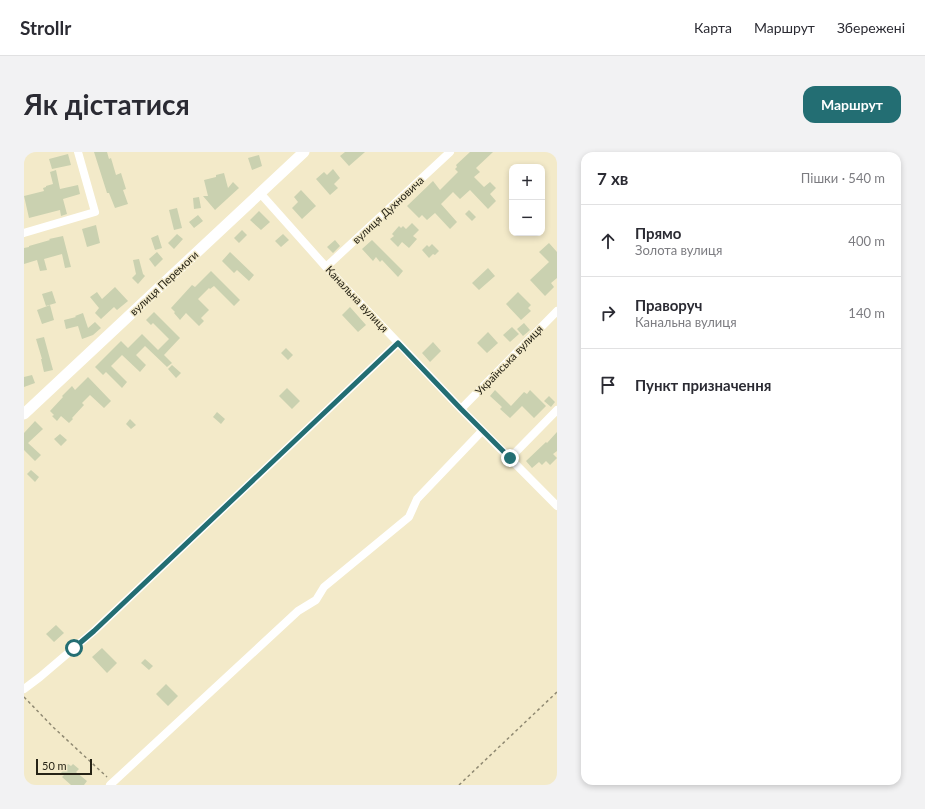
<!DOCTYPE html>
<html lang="uk">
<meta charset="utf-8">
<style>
:root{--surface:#fff;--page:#f2f2f3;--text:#2b2b33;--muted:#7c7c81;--line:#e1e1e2;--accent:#236e73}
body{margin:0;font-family:Lato,sans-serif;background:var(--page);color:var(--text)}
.controls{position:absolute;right:12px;top:12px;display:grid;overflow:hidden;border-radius:8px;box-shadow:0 2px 6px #0003}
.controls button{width:36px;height:36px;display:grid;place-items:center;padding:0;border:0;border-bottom:1px solid var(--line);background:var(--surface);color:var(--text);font:20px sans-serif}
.scale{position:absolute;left:12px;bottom:10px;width:56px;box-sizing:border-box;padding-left:4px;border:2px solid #262316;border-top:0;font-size:11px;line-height:14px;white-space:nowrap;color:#262316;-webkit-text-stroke:3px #f3eac9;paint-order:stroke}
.stop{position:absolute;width:12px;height:12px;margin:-9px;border:3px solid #236e73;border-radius:50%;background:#fff}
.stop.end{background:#236e73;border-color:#fff;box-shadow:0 1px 4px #0008}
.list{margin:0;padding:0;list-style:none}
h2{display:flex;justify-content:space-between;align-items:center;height:52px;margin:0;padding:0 16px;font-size:17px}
h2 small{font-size:13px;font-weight:400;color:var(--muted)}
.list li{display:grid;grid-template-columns:26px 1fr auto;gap:12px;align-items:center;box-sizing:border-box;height:72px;padding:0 16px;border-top:1px solid var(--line)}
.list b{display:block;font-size:15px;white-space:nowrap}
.list p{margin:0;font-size:13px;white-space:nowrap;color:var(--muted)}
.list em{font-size:13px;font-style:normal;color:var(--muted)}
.icon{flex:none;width:22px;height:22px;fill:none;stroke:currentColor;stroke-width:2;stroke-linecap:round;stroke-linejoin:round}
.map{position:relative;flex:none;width:533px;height:633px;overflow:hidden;border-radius:12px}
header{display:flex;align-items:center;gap:24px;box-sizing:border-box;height:56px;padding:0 20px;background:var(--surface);border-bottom:1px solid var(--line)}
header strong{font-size:19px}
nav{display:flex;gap:22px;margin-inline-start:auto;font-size:14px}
.intro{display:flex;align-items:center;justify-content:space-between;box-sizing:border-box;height:96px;padding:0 24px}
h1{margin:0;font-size:28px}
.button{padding:10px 18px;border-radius:12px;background:var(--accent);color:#fff;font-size:14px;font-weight:700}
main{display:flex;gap:24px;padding:0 24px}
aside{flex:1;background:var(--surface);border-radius:12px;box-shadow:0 2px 6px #0003}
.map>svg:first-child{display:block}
.building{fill:#cad1b0}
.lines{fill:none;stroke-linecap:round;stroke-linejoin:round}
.path{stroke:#8f8972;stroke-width:1.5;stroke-dasharray:3 3;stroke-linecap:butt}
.street{stroke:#fff;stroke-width:8}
.secondary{stroke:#fff;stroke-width:11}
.route{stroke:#236e73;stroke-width:5}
.labels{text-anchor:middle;stroke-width:3;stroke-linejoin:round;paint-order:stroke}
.street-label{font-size:11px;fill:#262316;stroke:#f3eac9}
</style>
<header>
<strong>Strollr</strong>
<nav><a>Карта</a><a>Маршрут</a><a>Збережені</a></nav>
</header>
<div class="intro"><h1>Як дістатися</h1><a class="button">Маршрут</a></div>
<main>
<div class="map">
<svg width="533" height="633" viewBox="0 0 533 633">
<rect width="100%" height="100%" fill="#f3eac9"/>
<path class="building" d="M 70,0 L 83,0 L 85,7 L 87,6 L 92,23 L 97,21 L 102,37 L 99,38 L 104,52 L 91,56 L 85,41 L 83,41 Z
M 321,0 L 341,0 L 325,14 L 316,4 Z
M 446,0 L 469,0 L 452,16 L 456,20 L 450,25 L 460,35 L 466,30 L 472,36 L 466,42 L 472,49 L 464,57 L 446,38 L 436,47 L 429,40 L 417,52 L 433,70 L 426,77 L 411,61 L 403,68 L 398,63 L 395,66 L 383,54 L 409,29 L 416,38 L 434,20 L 431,17 L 433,15 L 432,13 Z
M 44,2 L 47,13 L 28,17 L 25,7 Z
M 235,3 L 238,14 L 228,18 L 224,6 Z
M 309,17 L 316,26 L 310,32 L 314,36 L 306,43 L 292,27 L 300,20 L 303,23 Z
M 32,18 L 36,37 L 54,33 L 56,42 L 39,47 L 43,62 L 37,64 L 36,58 L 5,66 L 0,44 L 20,39 L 19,36 L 22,35 L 22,34 L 29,32 L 26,20 Z
M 200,21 L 204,36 L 209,30 L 215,36 L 191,58 L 179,44 L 184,44 L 180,28 L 192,25 L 192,23 Z
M 277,38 L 292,54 L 278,67 L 268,56 L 274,50 L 270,45 Z
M 175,45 L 177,56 L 170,57 L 169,46 Z
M 153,56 L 158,76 L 150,78 L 145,58 Z
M 445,58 L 452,65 L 448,69 L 441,62 Z
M 235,59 L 246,70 L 237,78 L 226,68 Z
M 174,63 L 179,69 L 170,76 L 165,70 Z
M 388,71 L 395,78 L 389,84 L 393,87 L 385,96 L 378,90 L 374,95 L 366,87 L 370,84 L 368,82 L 375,74 L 377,76 L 379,74 L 382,77 Z
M 72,73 L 76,91 L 63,95 L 58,77 Z
M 218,78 L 223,83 L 215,91 L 210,86 Z
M 153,82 L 159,87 L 150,97 L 144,91 Z
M 259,82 L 265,88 L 257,95 L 251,89 Z
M 134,83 L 138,96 L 131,98 L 127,86 Z
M 39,84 L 47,115 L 41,116 L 38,102 L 20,107 L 23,118 L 16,119 L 13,108 L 0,112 L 0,96 L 5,95 L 5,94 L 26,88 L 25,87 Z
M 311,88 L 316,94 L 309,101 L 303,95 Z
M 348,88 L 379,119 L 374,125 L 358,108 L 356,110 L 352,105 L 349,109 L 338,97 Z
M 525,91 L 533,100 L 533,126 L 527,131 L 530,135 L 521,144 L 506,128 L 525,110 L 515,100 Z
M 408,92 L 415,99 L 411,103 L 409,102 L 405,106 L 398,98 L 403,93 L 405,95 Z
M 133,100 L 139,107 L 131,115 L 125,107 Z
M 206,100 L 230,123 L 225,129 L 213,118 L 210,121 L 198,109 Z
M 115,107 L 119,122 L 121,124 L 114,132 L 108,126 L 112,122 L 109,108 Z
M 464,116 L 471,124 L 455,138 L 448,131 Z
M 187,119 L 216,148 L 210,154 L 190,134 L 186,137 L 185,136 L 174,147 L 185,158 L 177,166 L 180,169 L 175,174 L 162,161 L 156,168 L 150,161 L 151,160 L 147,156 L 168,133 L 171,135 Z
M 91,135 L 104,149 L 93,158 L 90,155 L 77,167 L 71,161 L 75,156 L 66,145 L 73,140 L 78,147 Z
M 28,139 L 32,151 L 22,154 L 18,142 Z
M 494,140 L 507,153 L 504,156 L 507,159 L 497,168 L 482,152 Z
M 26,153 L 30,168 L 18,172 L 13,158 Z
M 326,155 L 342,173 L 334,180 L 318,163 Z
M 130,160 L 156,186 L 140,203 L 148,211 L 143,215 L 121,194 L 112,203 L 122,213 L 116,220 L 98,203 L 87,214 L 103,230 L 98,236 L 82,220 L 79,223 L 71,215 L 97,189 L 104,196 L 118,182 L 134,198 L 145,187 L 129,171 L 127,173 L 122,168 Z
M 59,161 L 64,176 L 71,170 L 77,176 L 69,183 L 58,187 L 54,174 L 42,177 L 40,168 L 52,165 L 51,164 Z
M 500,171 L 506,178 L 499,184 L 493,177 Z
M 488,175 L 495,182 L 486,190 L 479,183 Z
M 464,180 L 474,191 L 463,201 L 453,191 Z
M 20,185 L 29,218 L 20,220 L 17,207 L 18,207 L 12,187 Z
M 409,190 L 417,199 L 406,210 L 398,201 Z
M 262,196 L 269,203 L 264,208 L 257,201 Z
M 148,213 L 157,221 L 152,226 L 144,217 Z
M 8,223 L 11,231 L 0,235 L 0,225 Z
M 64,225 L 87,249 L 80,256 L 66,243 L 58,251 L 60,253 L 48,266 L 49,267 L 45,271 L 37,264 L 33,269 L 28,264 L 30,263 L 26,259 L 39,245 L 38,244 L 48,234 L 51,238 Z
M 263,236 L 276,249 L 268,257 L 255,244 Z
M 471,238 L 487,254 L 500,240 L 503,242 L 506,238 L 522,254 L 510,266 L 498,254 L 486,266 L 476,257 L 478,255 L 466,244 Z
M 525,244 L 531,250 L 527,255 L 520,249 Z
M 193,260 L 201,267 L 197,272 L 189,265 Z
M 106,267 L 112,273 L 107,277 L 102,272 Z
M 11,269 L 19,277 L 4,291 L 17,303 L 11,309 L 0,298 L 0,281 Z
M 533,280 L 533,299 L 529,302 L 533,306 L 526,313 L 522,309 L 518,313 L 515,310 L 508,316 L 502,309 L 522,290 L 523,291 Z
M 36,282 L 43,288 L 37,294 L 30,287 Z
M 7,318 L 15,325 L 11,330 L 3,322 Z
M 32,473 L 40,481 L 30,490 L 22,482 Z
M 78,496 L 93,511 L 83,521 L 68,505 Z
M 121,507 L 129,514 L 125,518 L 117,511 Z
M 142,532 L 154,544 L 144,554 L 132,542 Z
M 44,612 L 47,614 L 49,612 L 55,617 L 52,620 L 63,629 L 60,633 L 47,633 L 38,625 L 40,623 L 37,621 Z"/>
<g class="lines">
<path class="path" d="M 0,545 L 29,575 L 83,625
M 435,633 L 533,540"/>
<path class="street" d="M 236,41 L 302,115 L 437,257 L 533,354
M 0,81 L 71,60 L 54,0
M 302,115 L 426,0
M 437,257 L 533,159
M 486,306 L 533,258
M 0,537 L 16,525 L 70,479 L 374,191
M 86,633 L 274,459 L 292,448 L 300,435 L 385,365 L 393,347 L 458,279"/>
<path class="secondary" d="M 0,262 L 280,0"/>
</g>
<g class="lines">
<path class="route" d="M 50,496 L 70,479 L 374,191 L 437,257 L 486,306"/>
</g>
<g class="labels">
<g class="street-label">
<text transform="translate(364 58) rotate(-43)" y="4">вулиця Духновича</text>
<text transform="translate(140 131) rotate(-43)" y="4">вулиця Перемоги</text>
<text transform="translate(333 147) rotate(47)" y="4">Канальна вулиця</text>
<text transform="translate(485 208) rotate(-46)" y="4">Українська вулиця</text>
</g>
</g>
</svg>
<div class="controls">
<button>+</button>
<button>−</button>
</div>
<div class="scale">50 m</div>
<div class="stop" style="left:50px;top:496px"></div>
<div class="stop end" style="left:486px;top:306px"></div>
</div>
<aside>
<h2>7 хв<small>Пішки · 540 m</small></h2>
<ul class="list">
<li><svg class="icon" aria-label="ahead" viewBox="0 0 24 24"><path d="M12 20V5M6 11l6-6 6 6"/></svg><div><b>Прямо</b><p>Золота вулиця</p></div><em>400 m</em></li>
<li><svg class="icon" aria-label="right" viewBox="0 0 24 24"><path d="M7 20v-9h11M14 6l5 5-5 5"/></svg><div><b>Праворуч</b><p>Канальна вулиця</p></div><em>140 m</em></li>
<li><svg class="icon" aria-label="arrive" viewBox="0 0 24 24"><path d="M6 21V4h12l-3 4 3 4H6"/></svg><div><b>Пункт призначення</b></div></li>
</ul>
</aside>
</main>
